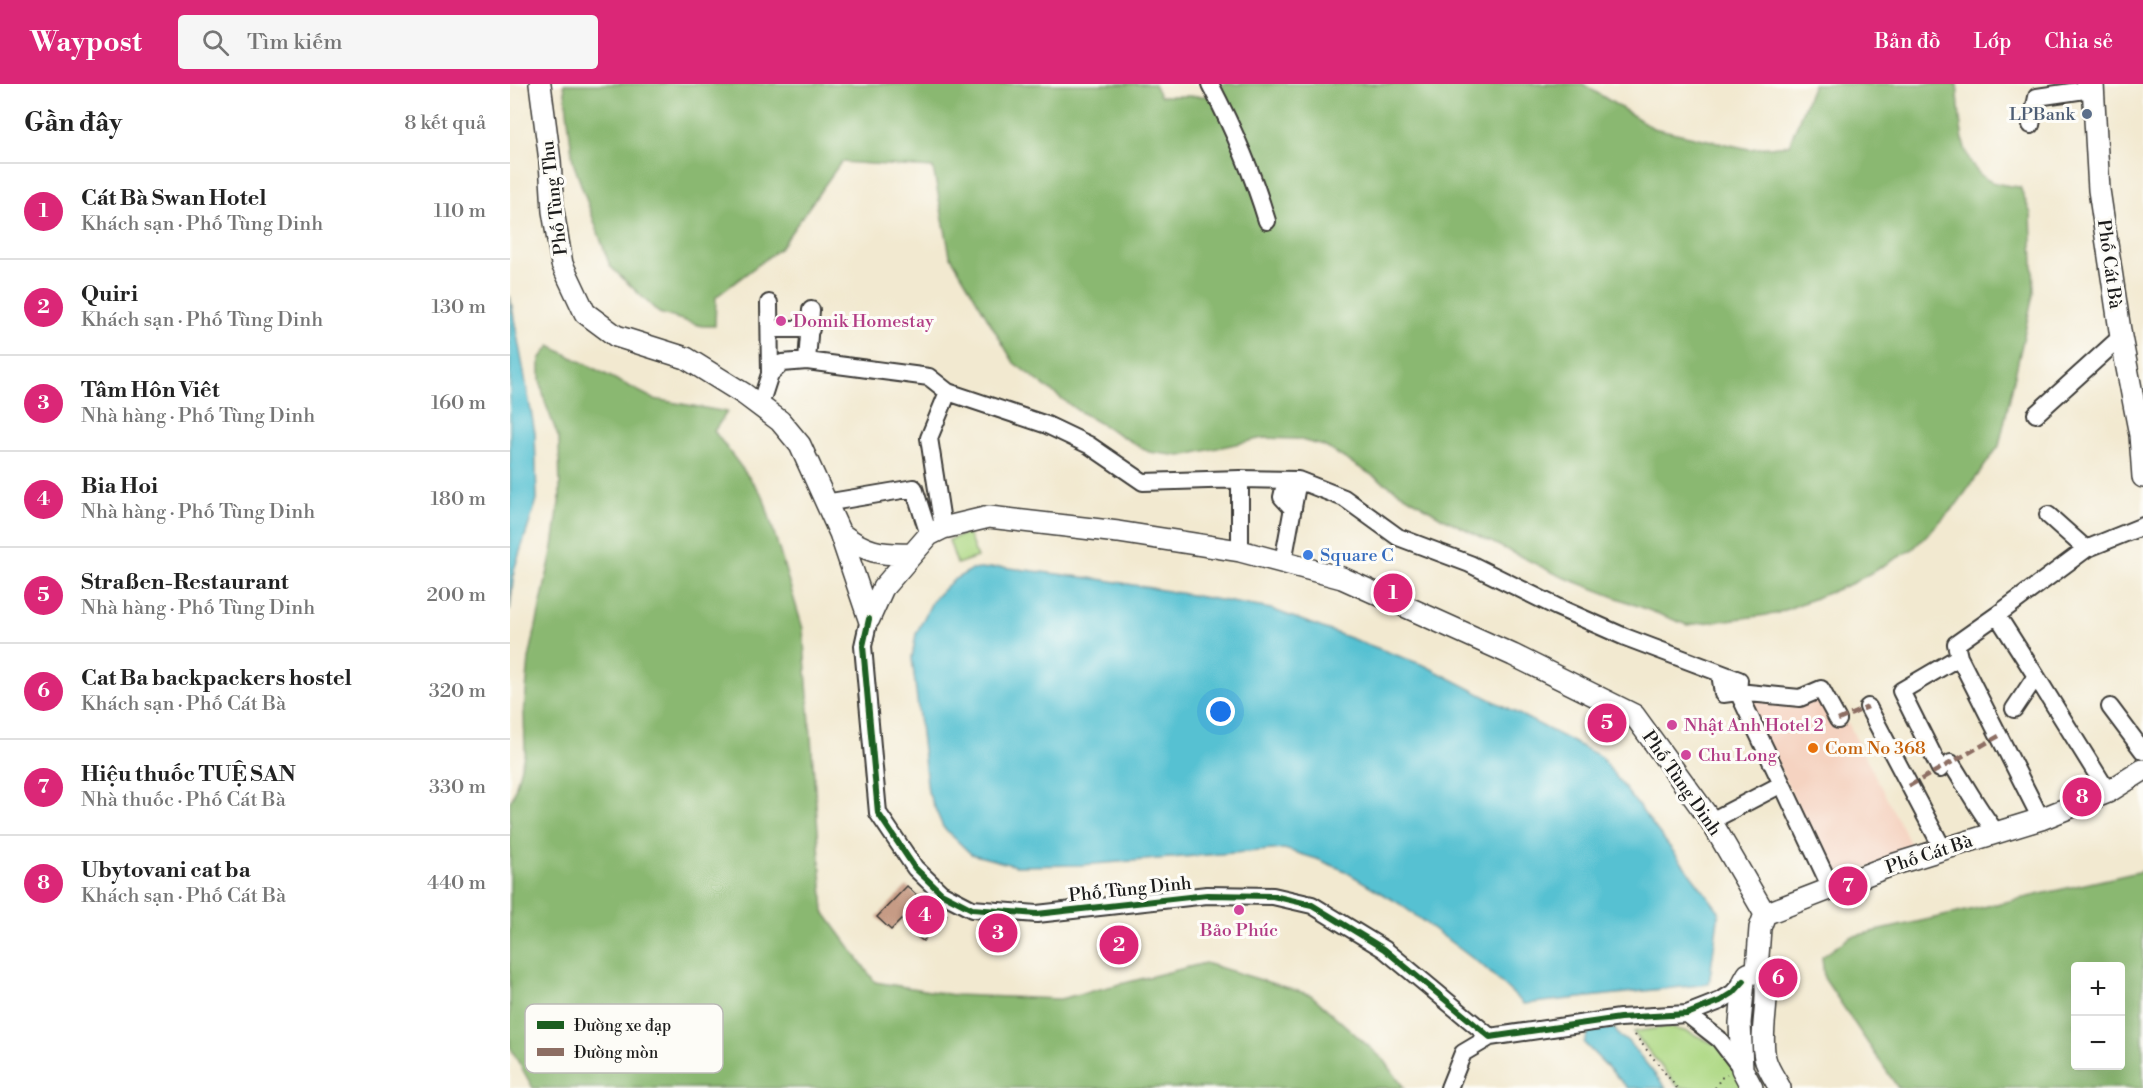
<!DOCTYPE html>
<html lang="vi">
<meta charset="utf-8">
<style>
:root{--surface:#fff;--page:#f6f6f6;--text:#222;--muted:#767676;--line:#e0e0e0;--accent:#db2777}
body{margin:0;font-family:"Libre Bodoni",serif;background:var(--page);color:var(--text)}
.controls{position:absolute;right:18px;bottom:18px;display:grid;overflow:hidden;border-radius:6px;box-shadow:0 6px 24px #0002}
.controls button{width:54px;height:54px;display:grid;place-items:center;padding:0;border:0;border-bottom:2px solid var(--line);background:var(--surface);color:var(--text);font:30px sans-serif}
.you{position:absolute;left:711px;top:628px;width:21px;height:21px;margin:-15px;border:4px solid #fff;border-radius:50%;background:#1a73e8;box-shadow:0 0 0 9px #1a73e833}
.badge{display:grid;place-items:center;width:39px;height:39px;border-radius:50%;background:var(--accent);color:#fff;font-size:20px;font-weight:700}
.pin{position:absolute;translate:-50% -50%;border:3px solid #fff;box-shadow:0 2px 6px #0006}
.list{margin:0;padding:0;list-style:none}
h2{display:flex;justify-content:space-between;align-items:center;height:78px;margin:0;padding:0 24px;font-size:26px}
h2 small{font-size:20px;font-weight:400;color:var(--muted)}
.list li{display:grid;grid-template-columns:39px 1fr auto;gap:18px;align-items:center;box-sizing:border-box;height:96px;padding:0 24px;border-top:2px solid var(--line)}
.list b{display:block;font-size:22px;white-space:nowrap}
.list p{margin:0;font-size:20px;white-space:nowrap;color:var(--muted)}
.list em{font-size:20px;font-style:normal;color:var(--muted)}
.icon{flex:none;width:33px;height:33px;fill:none;stroke:currentColor;stroke-width:2;stroke-linecap:round;stroke-linejoin:round}
.map{position:relative;flex:none;width:1633px;height:1004px;overflow:hidden}
header{display:flex;align-items:center;gap:36px;box-sizing:border-box;height:84px;padding:0 30px;background:var(--accent);color:#fff}
header strong{font-size:28px}
nav{display:flex;gap:33px;margin-inline-start:auto;font-size:21px}
.search{width:420px;height:54px;background:var(--page);display:flex;align-items:center;gap:15px;box-sizing:border-box;padding:0 21px;border-radius:6px;color:var(--muted);font-size:22px}
main{display:flex}
aside{flex:1;background:var(--surface)}
.map>svg:first-child{display:block}
.built{fill:#f5d3c1}
.green{fill:#add883;stroke:#647a50;stroke-width:1.5}
.forest{fill:#8ab871;stroke:#536a46;stroke-width:1.5;fill-rule:evenodd}
.water{fill:#57c1d2;stroke:#3a6e77;stroke-width:1.5}
.building{fill:#c69b85}
.lines{fill:none;stroke-linecap:round;stroke-linejoin:round}
.minor-casing{stroke:#3c3b37;stroke-width:20}
.major-casing{stroke:#3c3b37;stroke-width:24}
.path{stroke:#3c3b37;stroke-width:2;stroke-dasharray:1.5 4.5;stroke-linecap:butt}
.minor{stroke:#fff;stroke-width:16}
.major{stroke:#fff;stroke-width:21}
.quiet{stroke:#8d6e63;stroke-width:4.5;stroke-dasharray:9 4.5;stroke-linecap:butt}
.cycleway-casing{stroke:#fdfcf7;stroke-width:10}
.cycleway{stroke:#1b5e20;stroke-width:6}
.service-dot{fill:#5c6f8a;stroke:#fdfcf7;stroke-width:2}
.hotel-dot{fill:#d1479c;stroke:#fdfcf7;stroke-width:2}
.shop-dot{fill:#3f7fe0;stroke:#fdfcf7;stroke-width:2}
.food-dot{fill:#e8710a;stroke:#fdfcf7;stroke-width:2}
.labels{text-anchor:middle;stroke-width:6;stroke-linejoin:round;paint-order:stroke}
.service-label{font-size:18px;fill:#4e5e75;stroke:#fdfcf7;text-anchor:end}
.street-label{font-size:18px;fill:#1c1c1c;stroke:#fdfcf7}
.hotel-label{font-size:18px;fill:#b23c85;stroke:#fdfcf7;text-anchor:start}
.shop-label{font-size:18px;fill:#366cbe;stroke:#fdfcf7;text-anchor:start}
.food-label{font-size:18px;fill:#c56008;stroke:#fdfcf7;text-anchor:start}
.key{fill:#fdfcf7;stroke:#bab9b5;stroke-width:1.5}
.key-label{font-size:16px;fill:#1c1c1c}
</style>
<header>
<strong>Waypost</strong>
<div class="search"><svg class="icon" aria-label="search" viewBox="0 0 24 24"><circle cx="10" cy="10" r="6"/><path d="M15 15l6 6"/></svg>Tìm kiếm</div>
<nav><a>Bản đồ</a><a>Lớp</a><a>Chia sẻ</a></nav>
</header>
<main>
<aside>
<h2>Gần đây<small>8 kết quả</small></h2>
<ul class="list">
<li><span class="badge">1</span><div><b>Cát Bà Swan Hotel</b><p>Khách sạn · Phố Tùng Dinh</p></div><em>110 m</em></li>
<li><span class="badge">2</span><div><b>Quiri</b><p>Khách sạn · Phố Tùng Dinh</p></div><em>130 m</em></li>
<li><span class="badge">3</span><div><b>Tâm Hôn Viêt</b><p>Nhà hàng · Phố Tùng Dinh</p></div><em>160 m</em></li>
<li><span class="badge">4</span><div><b>Bia Hoi</b><p>Nhà hàng · Phố Tùng Dinh</p></div><em>180 m</em></li>
<li><span class="badge">5</span><div><b>Straßen-Restaurant</b><p>Nhà hàng · Phố Tùng Dinh</p></div><em>200 m</em></li>
<li><span class="badge">6</span><div><b>Cat Ba backpackers hostel</b><p>Khách sạn · Phố Cát Bà</p></div><em>320 m</em></li>
<li><span class="badge">7</span><div><b>Hiệu thuốc TUỆ SAN</b><p>Nhà thuốc · Phố Cát Bà</p></div><em>330 m</em></li>
<li><span class="badge">8</span><div><b>Ubytovani cat ba</b><p>Khách sạn · Phố Cát Bà</p></div><em>440 m</em></li>
</ul>
</aside>
<div class="map">
<svg width="1633" height="1004" viewBox="0 0 1633 1004">
<rect width="100%" height="100%" fill="#fdfcf7"/>
<filter id="ink" filterUnits="userSpaceOnUse"><feTurbulence type="fractalNoise" baseFrequency=".0167" numOctaves="2"/><feDisplacementMap in="SourceGraphic" scale="12" xChannelSelector="R" yChannelSelector="G"/><feConvolveMatrix kernelMatrix="1 2 1 2 8 2 1 2 1" color-interpolation-filters="sRGB"/></filter>
<filter id="wash" filterUnits="userSpaceOnUse"><feTurbulence type="fractalNoise" baseFrequency=".008" numOctaves="4" result="noise"/><feDisplacementMap in="SourceGraphic" scale="24" xChannelSelector="R" yChannelSelector="G"/><feGaussianBlur stdDeviation="1.35" result="paint"/><feColorMatrix in="noise" values="0 0 0 0 0 0 0 0 0 0 0 0 0 0 0 0 0 1.4 0 .05"/><feComposite in="paint" operator="in"/></filter>
<g filter="url(#wash)">
<rect width="100%" height="100%" fill="#f2e9d0"/>
<path class="built" d="M 1309,611 L 1326,642 L 1338,639 L 1404,767 L 1323,796 L 1237,616 Z"/>
<path class="green" d="M 458,449 L 467,473 L 447,480 L 439,456 Z
M 1156,943 L 1179,948 L 1202,959 L 1221,955 L 1251,1004 L 1169,1004 L 1123,948 Z"/>
<path class="forest" d="M 54,0 L 644,0 L 650,12 L 701,12 L 714,0 L 1073,0 L 1143,44 L 1239,65 L 1279,61 L 1303,0 L 1447,0 C 1451,32 1447,83 1482,98 C 1490,101 1501,102 1510,103 L 1521,130 L 1524,207 L 1489,362 L 1447,420 L 1403,465 L 1343,499 L 1265,530 L 1177,541 L 1048,491 L 931,433 L 814,362 L 787,355 L 753,354 L 671,372 L 639,368 L 567,326 L 504,279 L 440,171 L 423,84 L 331,78 L 270,164 L 206,213 L 205,242 L 192,242 L 149,229 L 100,182 L 63,78 Z
M 40,262 L 144,315 L 217,328 L 204,347 L 253,412 L 293,545 L 314,828 L 365,898 L 444,911 L 550,915 L 695,879 L 801,911 L 875,977 L 894,1004 L 23,1004 L 0,963 L 0,717 L 3,713 L 15,667 L 14,629 L 19,575 L 43,463 L 50,412 L 49,355 L 35,318 L 30,296 L 30,275 Z
M 1633,787 L 1633,1004 L 1388,1004 L 1314,894 L 1312,873 L 1340,853 ZM 1566,882 L 1610,882 L 1610,982 L 1566,982 Z"/>
<path class="water" d="M 0,212 L 25,349 L 27,416 L 4,486 L 0,527 Z
M 492,483 L 595,496 L 761,525 L 916,582 L 1090,672 L 1209,827 L 1199,900 L 1014,920 L 974,883 L 890,820 L 833,786 L 807,775 L 774,765 L 571,781 L 506,782 L 461,770 L 433,743 L 418,708 L 402,574 L 406,550 L 423,516 L 443,496 L 461,486 Z
M 1104,944 L 1110,953 L 1118,957 L 1156,1004 L 1118,1004 L 1074,959 L 1079,947 Z"/>
<g id="blocks">
<path class="building" d="M 397,802 L 417,821 L 421,817 L 437,831 L 413,857 L 405,851 L 409,846 L 394,833 L 381,846 L 367,833 Z"/>
</g>
</g>
<g filter="url(#ink)">
<use href="#blocks" fill-opacity="0" stroke="#3c3b37" stroke-width="1.5"/>
<g class="lines">
<defs>
<path id="minor" d="M 700,0 C 724,46 742,87 757,137
M 1521,41 L 1527,13 L 1582,5
M 259,219 L 260,290
M 260,245 L 301,245
M 297,277 L 301,226
M 250,321 L 260,290 L 272,279 L 297,277 L 419,293 L 438,308
M 1526,330 L 1611,253
M 730,395 L 730,467
M 776,396 L 772,413 L 783,425
M 788,396 L 834,414 L 888,453 L 960,480 L 1047,523 L 1115,553 L 1229,596 L 1228,608 L 1290,614 L 1311,605 L 1328,636
M 315,419 L 404,404 L 419,451
M 433,444 L 419,354 L 438,308 L 537,341 L 579,361 L 633,398 L 730,395 L 788,396 L 773,478
M 1576,465 L 1633,442
M 1487,531 L 1446,560 L 1449,573 L 1531,735
M 359,535 L 353,562 L 368,729 L 405,784 L 431,809 L 462,825 L 527,830 L 697,811 L 763,812 L 802,821 L 874,865 L 980,953
M 1526,592 L 1598,708
M 1358,623 L 1433,765
M 1600,623 L 1633,667
M 1504,625 L 1526,592 L 1487,531 L 1576,465 L 1538,431
M 1441,679 C 1456,702 1469,727 1486,748
M 1430,685 L 1391,607 L 1449,573
M 1272,700 L 1322,806
M 1201,737 L 1272,700 L 1228,608 L 1213,610 L 1210,589
M 1177,930 L 1209,955 L 1232,985
M 939,1004 L 953,969 L 980,953 L 1110,934 L 1177,930 L 1210,917 L 1223,909 L 1234,897"/>
<path id="major" d="M 30,0 L 40,77 L 43,127 L 52,180 L 75,229 L 106,252 L 176,274 L 234,310 L 270,337 L 290,361 L 330,449 L 359,535
M 1583,0 L 1589,106 L 1611,253 L 1630,351 L 1633,393
M 330,449 C 355,468 370,471 401,470
M 359,535 L 373,504 L 419,451 L 433,444 L 479,433 L 608,448 L 730,467 L 832,494 L 1003,571 L 1124,631 L 1201,737 L 1255,830
M 1247,886 L 1250,844 L 1255,830 L 1382,781 L 1531,735 L 1598,708 L 1633,686
M 1247,886 L 1255,892 C 1260,918 1249,947 1255,974 C 1257,984 1265,995 1270,1004
M 1242,1004 L 1232,985 L 1230,939 L 1234,897 L 1238,890 L 1247,886"/>
</defs>
<use href="#minor" class="minor-casing"/>
<use href="#major" class="major-casing"/>
<path class="path" d="M 1125,951 L 1167,1004
M 1205,1004 L 1211,994 L 1217,991"/>
<use href="#minor" class="minor"/>
<use href="#major" class="major"/>
<path class="quiet" d="M 1328,636 L 1358,623
M 1399,702 L 1489,652"/>
<defs>
<path id="cycleway" d="M 359,535 L 353,562 L 368,729 L 405,784 L 431,809 L 462,825 L 527,830 L 697,811 L 763,812 L 802,821 L 874,865 L 980,953 L 1110,934 L 1177,930 L 1210,917 L 1223,909 L 1234,897"/>
</defs>
<use href="#cycleway" class="cycleway-casing"/>
<use href="#cycleway" class="cycleway"/>
</g>
</g>
<circle class="service-dot" cx="1577" cy="30" r="6"/>
<g class="hotel-dot">
<circle cx="271" cy="237" r="6"/>
<circle cx="1162" cy="641" r="6"/>
<circle cx="1176" cy="671" r="6"/>
<circle cx="729" cy="826" r="6"/>
</g>
<circle class="shop-dot" cx="798" cy="471" r="6"/>
<circle class="food-dot" cx="1303" cy="664" r="6"/>
<g class="labels">
<g class="service-label">
<text x="1565" y="36">LPBank</text>
</g>
<g class="street-label">
<text transform="translate(44 114) rotate(-97)" y="6">Phố Tùng Thu</text>
<text transform="translate(1600 180) rotate(82)" y="6">Phố Cát Bà</text>
<text transform="translate(1172 699) rotate(55)" y="6">Phố Tùng Dinh</text>
<text transform="translate(1419 770) rotate(-18)" y="6">Phố Cát Bà</text>
<text transform="translate(620 805) rotate(-6)" y="6">Phố Tùng Dinh</text>
</g>
<g class="hotel-label">
<text x="283" y="243">Domik Homestay</text>
<text x="1174" y="647">Nhật Anh Hotel 2</text>
<text x="1188" y="677">Chu Long</text>
<text x="729" y="852" text-anchor="middle">Bảo Phúc</text>
</g>
<g class="shop-label">
<text x="810" y="477">Square C</text>
</g>
<g class="food-label">
<text x="1315" y="670">Com No 368</text>
</g>
</g>
<rect x="15" y="920" width="198" height="69" rx="9" class="key"/>
<rect x="27" y="937" width="27" height="8" fill="#1b5e20"/>
<rect x="27" y="964" width="27" height="8" fill="#8d6e63"/>
<g class="key-label">
<text x="64" y="947">Đường xe đạp</text>
<text x="64" y="974">Đường mòn</text>
</g>
</svg>
<div class="controls">
<button>+</button>
<button>−</button>
</div>
<div class="you"></div>
<div class="pin badge" style="left:883px;top:509px">1</div>
<div class="pin badge" style="left:609px;top:861px">2</div>
<div class="pin badge" style="left:488px;top:849px">3</div>
<div class="pin badge" style="left:415px;top:831px">4</div>
<div class="pin badge" style="left:1097px;top:639px">5</div>
<div class="pin badge" style="left:1268px;top:894px">6</div>
<div class="pin badge" style="left:1338px;top:802px">7</div>
<div class="pin badge" style="left:1572px;top:713px">8</div>
</div>
</main>
